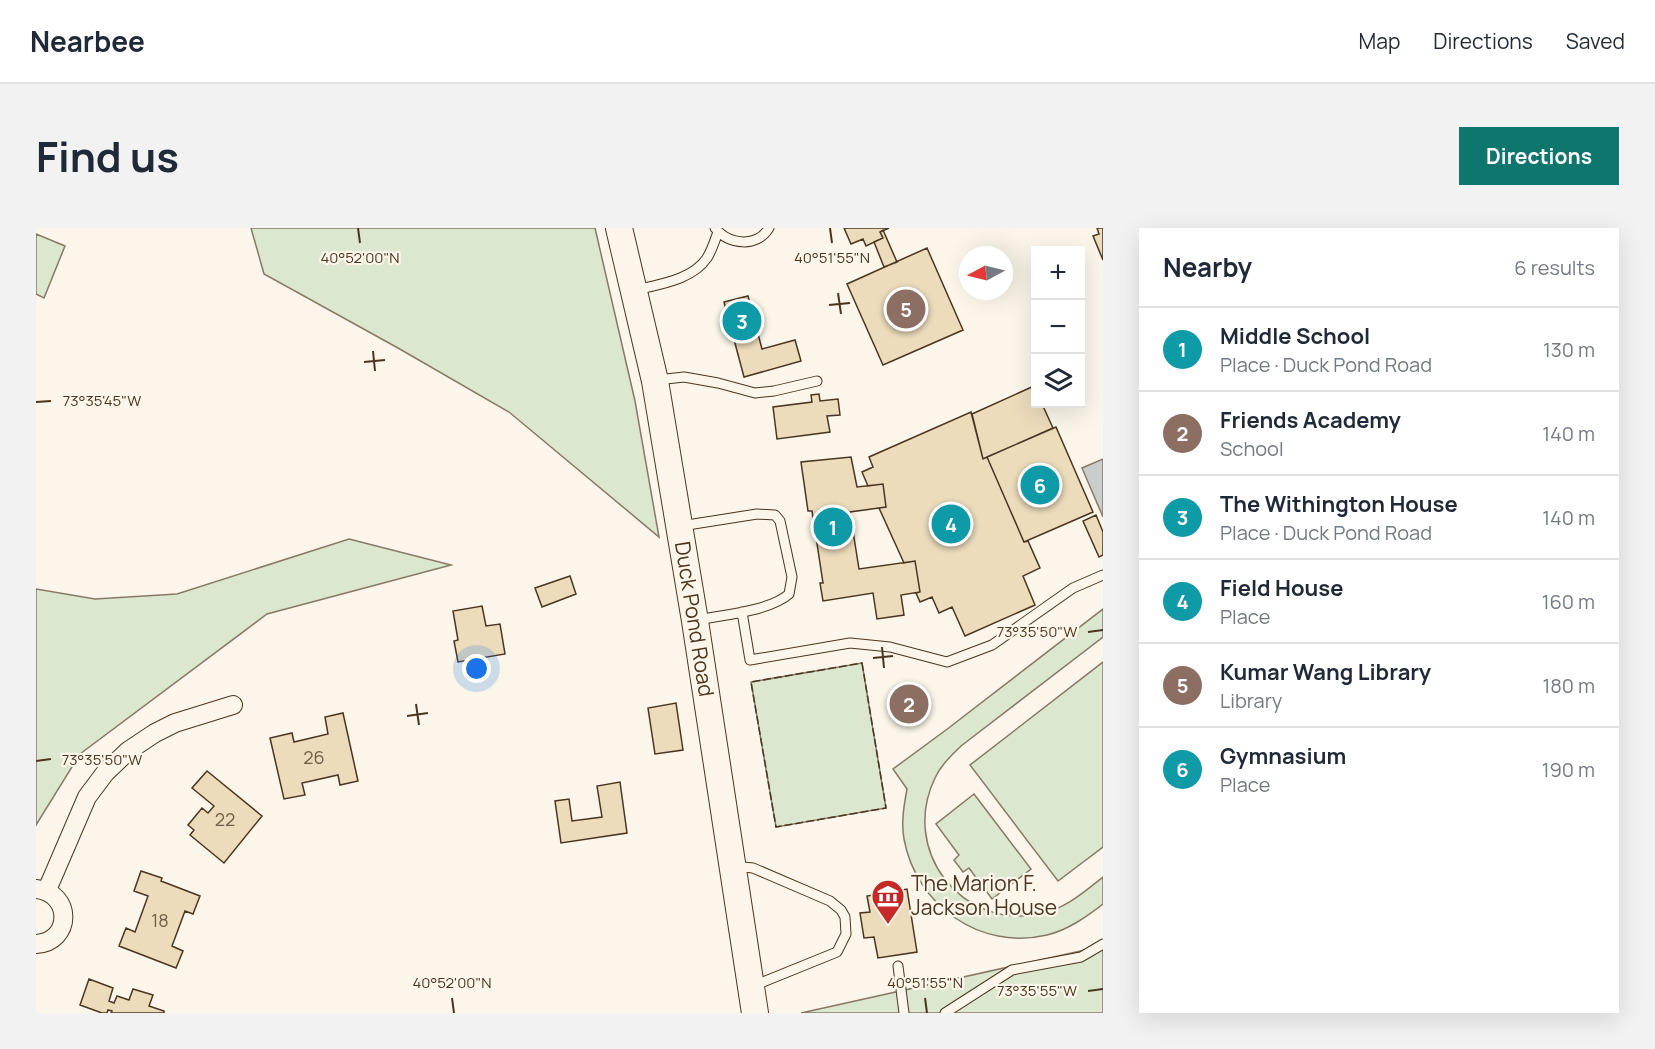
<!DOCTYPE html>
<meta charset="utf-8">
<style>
:root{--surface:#fff;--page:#f2f2f3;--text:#1f2937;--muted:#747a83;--line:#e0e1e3;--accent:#0f766e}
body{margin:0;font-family:Manrope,sans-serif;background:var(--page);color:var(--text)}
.controls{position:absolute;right:18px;top:18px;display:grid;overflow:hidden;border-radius:0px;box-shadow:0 6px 24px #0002}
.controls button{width:54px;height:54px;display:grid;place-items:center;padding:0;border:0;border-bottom:2px solid var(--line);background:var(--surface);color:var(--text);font:30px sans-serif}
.compass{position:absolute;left:923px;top:18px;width:54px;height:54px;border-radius:50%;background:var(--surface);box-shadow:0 6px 24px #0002;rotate:263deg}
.you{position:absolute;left:441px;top:441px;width:21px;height:21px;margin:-15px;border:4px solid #fff;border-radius:50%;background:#1a73e8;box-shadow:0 0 0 9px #1a73e833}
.badge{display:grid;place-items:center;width:39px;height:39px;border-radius:50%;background:var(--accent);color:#fff;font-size:20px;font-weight:700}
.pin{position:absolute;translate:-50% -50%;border:3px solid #fff;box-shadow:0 2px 6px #0006}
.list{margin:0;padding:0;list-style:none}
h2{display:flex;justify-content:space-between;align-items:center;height:78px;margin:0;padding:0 24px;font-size:26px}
h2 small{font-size:20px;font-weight:400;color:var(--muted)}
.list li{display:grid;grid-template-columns:39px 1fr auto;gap:18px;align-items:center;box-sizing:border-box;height:84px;padding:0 24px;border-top:2px solid var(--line)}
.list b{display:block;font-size:22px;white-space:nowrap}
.list p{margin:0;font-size:20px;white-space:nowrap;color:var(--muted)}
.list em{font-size:20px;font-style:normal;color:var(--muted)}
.icon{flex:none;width:33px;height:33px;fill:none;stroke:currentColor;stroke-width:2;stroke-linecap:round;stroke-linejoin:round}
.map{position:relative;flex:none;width:1067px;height:785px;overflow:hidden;border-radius:0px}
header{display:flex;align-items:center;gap:36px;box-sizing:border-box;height:84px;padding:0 30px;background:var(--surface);border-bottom:2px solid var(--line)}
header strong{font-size:28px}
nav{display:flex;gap:33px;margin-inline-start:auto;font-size:21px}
.intro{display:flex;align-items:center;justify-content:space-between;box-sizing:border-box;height:144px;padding:0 36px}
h1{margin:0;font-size:42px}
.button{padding:15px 27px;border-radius:0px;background:var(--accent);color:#fff;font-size:21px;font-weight:700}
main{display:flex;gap:36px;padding:0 36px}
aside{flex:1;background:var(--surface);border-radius:0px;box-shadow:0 6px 24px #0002}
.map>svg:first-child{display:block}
.green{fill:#dce7d0;stroke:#887966;stroke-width:1.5}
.water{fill:#c9cecd;stroke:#887966;stroke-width:1.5}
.building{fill:#ecdcbc;stroke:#4a3520;stroke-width:1.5}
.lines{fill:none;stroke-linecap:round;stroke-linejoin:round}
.lane-casing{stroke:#4a3520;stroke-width:11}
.street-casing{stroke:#4a3520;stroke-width:20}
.secondary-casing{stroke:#4a3520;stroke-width:28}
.lane{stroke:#fbf6e9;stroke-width:9}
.street{stroke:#fbf6e9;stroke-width:18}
.secondary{stroke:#fbf6e9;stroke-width:26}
.fence{stroke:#4a3520;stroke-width:1.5;stroke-dasharray:8 3;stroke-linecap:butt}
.ticks{fill:none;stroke:#4a3520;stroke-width:2}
.labels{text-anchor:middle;stroke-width:4.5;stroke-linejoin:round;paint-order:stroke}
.number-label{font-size:18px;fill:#725f47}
.street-label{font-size:21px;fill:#4a3520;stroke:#fbf6e9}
.poi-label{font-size:21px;fill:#4a3520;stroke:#fbf6e9;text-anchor:start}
.ticks-label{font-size:15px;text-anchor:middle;fill:#4a3520;stroke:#fbf6e9;stroke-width:4.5;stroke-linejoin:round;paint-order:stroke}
</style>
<header>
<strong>Nearbee</strong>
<nav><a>Map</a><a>Directions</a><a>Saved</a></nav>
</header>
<div class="intro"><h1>Find us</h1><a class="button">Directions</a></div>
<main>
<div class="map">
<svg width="1067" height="785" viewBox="0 0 1067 785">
<rect width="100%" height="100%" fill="#fbf6e9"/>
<path class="green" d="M 215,0 L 559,0 L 599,173 L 623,309 L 473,184 L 362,120 L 228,46 Z
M 0,6 L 29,18 L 8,70 L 0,66 Z
M 313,311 L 415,337 L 231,386 L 44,526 L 0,597 L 0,361 L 59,371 L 141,366 Z
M 1067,381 L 1067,409 L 925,518 C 915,528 905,537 899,550 C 864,622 925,702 1004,686 C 1029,681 1048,664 1067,649 L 1067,676 C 1050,689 1032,702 1011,707 C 944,723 880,677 868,611 C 865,594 868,577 871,561 L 857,541 L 910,502 Z
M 1067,434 L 1067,619 L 1022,653 L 934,537 Z
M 826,435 L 850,580 L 740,599 L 715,454 Z
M 938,566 L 995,641 L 956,671 L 933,640 L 927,644 L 918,632 L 923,627 L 900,596 Z
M 1067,718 L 1067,785 L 765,785 Z"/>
<path class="water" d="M 1067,231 L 1067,289 L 1046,240 Z"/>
<path class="building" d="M 808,0 L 853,0 L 844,4 L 847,10 L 830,18 L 827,11 L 815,16 Z
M 1061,0 L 1067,0 L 1067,32 L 1057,8 L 1063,6 Z
M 847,2 L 861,34 L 848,39 L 838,14 L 847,10 L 844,4 Z
M 891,20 L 927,102 L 847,137 L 811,56 Z
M 712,68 L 726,121 L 759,112 L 765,133 L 708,149 L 688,74 Z
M 998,158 L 999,176 L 1006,176 L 1017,200 L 947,231 L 936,186 Z
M 783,166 L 784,173 L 802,171 L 804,187 L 791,188 L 794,204 L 741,211 L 737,179 L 776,174 L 775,167 Z
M 935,184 L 947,231 L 951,229 L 988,314 L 992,313 L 1004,340 L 987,348 L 999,377 L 929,408 L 916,379 L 903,385 L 896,369 L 884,374 L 880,365 L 884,364 L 879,333 L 868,335 L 843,280 L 850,279 L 847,256 L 832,258 L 826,244 L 837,239 L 833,229 Z
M 1020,199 L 1057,284 L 988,314 L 951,229 Z
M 815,229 L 821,259 L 847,256 L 850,279 L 814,284 L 823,341 L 879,333 L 884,364 L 865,367 L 868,387 L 841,391 L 837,365 L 787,373 L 784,355 L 787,355 L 776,283 L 772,283 L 765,234 Z
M 1060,287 L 1067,304 L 1067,327 L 1063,329 L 1047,293 Z
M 534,348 L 540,366 L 506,379 L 499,360 Z
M 446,378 L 450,398 L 464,396 L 469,426 L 422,434 L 418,413 L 422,412 L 417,383 Z
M 640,475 L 647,522 L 619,526 L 612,480 Z
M 307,485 L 322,553 L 304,557 L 302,547 L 266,555 L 269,567 L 248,571 L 234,510 L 256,505 L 258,514 L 292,506 L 289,489 Z
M 171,543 L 226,588 L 188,635 L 154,607 L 158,602 L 152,597 L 166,580 L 172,585 L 178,578 L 156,560 Z
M 584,554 L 591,605 L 525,615 L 519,573 L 533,571 L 536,593 L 566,589 L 561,558 Z
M 105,643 L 126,650 L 125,653 L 164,668 L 157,686 L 149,683 L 136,718 L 147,723 L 140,740 L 83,718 L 90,700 L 99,704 L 112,668 L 98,663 Z
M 871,661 L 881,724 L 842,730 L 838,709 L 828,710 L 824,685 L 834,684 L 831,668 Z
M 53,751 L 77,760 L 73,773 L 78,775 L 81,768 L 93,772 L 97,761 L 117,767 L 113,778 L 128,783 L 128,785 L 75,785 L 76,783 L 72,782 L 71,785 L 66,785 L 44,777 Z"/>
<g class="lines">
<defs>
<path id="lane" d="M 679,0 C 693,17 721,20 733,0
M 600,62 C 624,56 656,52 671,30 C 676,22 679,12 682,4
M 621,152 L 648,149 L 682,155 L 719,165 L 738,163 L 781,153
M 645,298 L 721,286 L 739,287 L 744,293 L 756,349 L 753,366 C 734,383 687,387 661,392
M 706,384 L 714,432 L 814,415 L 854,419 L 911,434 L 956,417 L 1037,360 L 1067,347
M 697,638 L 717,640 L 794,673 L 805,682 L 809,689 L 810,706 L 801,724 L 717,758
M 862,738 L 868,785
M 909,785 L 976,742 L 1045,729 L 1067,716"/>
<path id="street" d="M 0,661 C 37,665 36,714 0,716
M 11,662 L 51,569 L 69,545 L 92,523 L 119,505 L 139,495 L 197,477"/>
<path id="secondary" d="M 583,0 L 619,153 L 659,393 L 719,785"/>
</defs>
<use href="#lane" class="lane-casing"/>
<use href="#street" class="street-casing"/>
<use href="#secondary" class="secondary-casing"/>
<use href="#lane" class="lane"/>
<use href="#street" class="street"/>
<use href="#secondary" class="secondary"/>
<path class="fence" d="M 826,435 L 850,580 L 740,599 L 715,454 Z"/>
</g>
<path class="ticks" d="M 322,0 L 324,15M 794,0 L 796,15M 802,65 L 805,86M 793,77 L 814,75M 337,123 L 339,143M 328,134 L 349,132M 0,174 L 15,173M 1052,404 L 1067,402M 846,419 L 848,440M 837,430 L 857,428M 380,476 L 383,497M 371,488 L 392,485M 0,533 L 15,531M 1052,763 L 1067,761M 416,770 L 418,785M 889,770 L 891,785"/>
<defs>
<symbol id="museum-pin" viewBox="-11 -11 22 30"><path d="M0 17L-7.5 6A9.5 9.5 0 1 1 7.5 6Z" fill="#c62828" stroke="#fbf6e9"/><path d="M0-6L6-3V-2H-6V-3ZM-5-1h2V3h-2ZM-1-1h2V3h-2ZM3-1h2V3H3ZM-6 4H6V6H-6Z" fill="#fff"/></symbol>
</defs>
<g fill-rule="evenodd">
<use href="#museum-pin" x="833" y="649" width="38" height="52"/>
</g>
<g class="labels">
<g class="number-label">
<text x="278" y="536">26</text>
<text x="189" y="598">22</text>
<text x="124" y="699">18</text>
</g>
<g class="street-label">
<text transform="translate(658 391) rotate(81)" y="7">Duck Pond Road</text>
</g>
<g class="poi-label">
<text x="875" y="663">The Marion F.<tspan x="875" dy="24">Jackson House</tspan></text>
</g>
</g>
<g class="ticks-label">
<text x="324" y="35">40°52'00"N</text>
<text x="796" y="35">40°51'55"N</text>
<text x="66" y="178">73°35'45"W</text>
<text x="1001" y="409">73°35'50"W</text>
<text x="66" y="537">73°35'50"W</text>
<text x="416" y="760">40°52'00"N</text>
<text x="889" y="760">40°51'55"N</text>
<text x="1001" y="768">73°35'55"W</text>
</g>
</svg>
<div class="controls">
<button>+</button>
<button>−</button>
<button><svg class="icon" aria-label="layers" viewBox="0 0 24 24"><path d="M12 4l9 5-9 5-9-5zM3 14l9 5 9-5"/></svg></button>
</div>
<svg class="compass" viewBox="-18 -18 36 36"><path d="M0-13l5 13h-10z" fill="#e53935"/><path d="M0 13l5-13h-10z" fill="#747a83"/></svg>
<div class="you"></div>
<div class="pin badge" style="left:797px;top:299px;background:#0f9aa8">1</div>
<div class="pin badge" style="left:873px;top:476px;background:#8d6e63">2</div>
<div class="pin badge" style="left:706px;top:93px;background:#0f9aa8">3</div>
<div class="pin badge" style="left:915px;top:296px;background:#0f9aa8">4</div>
<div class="pin badge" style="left:870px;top:81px;background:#8d6e63">5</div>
<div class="pin badge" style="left:1004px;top:257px;background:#0f9aa8">6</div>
</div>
<aside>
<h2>Nearby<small>6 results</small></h2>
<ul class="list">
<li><span class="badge" style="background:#0f9aa8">1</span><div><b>Middle School</b><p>Place · Duck Pond Road</p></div><em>130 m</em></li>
<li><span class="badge" style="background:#8d6e63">2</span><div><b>Friends Academy</b><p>School</p></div><em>140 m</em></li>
<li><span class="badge" style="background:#0f9aa8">3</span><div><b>The Withington House</b><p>Place · Duck Pond Road</p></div><em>140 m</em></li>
<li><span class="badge" style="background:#0f9aa8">4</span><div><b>Field House</b><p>Place</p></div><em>160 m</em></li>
<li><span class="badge" style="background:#8d6e63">5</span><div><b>Kumar Wang Library</b><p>Library</p></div><em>180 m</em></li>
<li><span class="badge" style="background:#0f9aa8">6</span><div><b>Gymnasium</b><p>Place</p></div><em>190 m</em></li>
</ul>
</aside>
</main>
